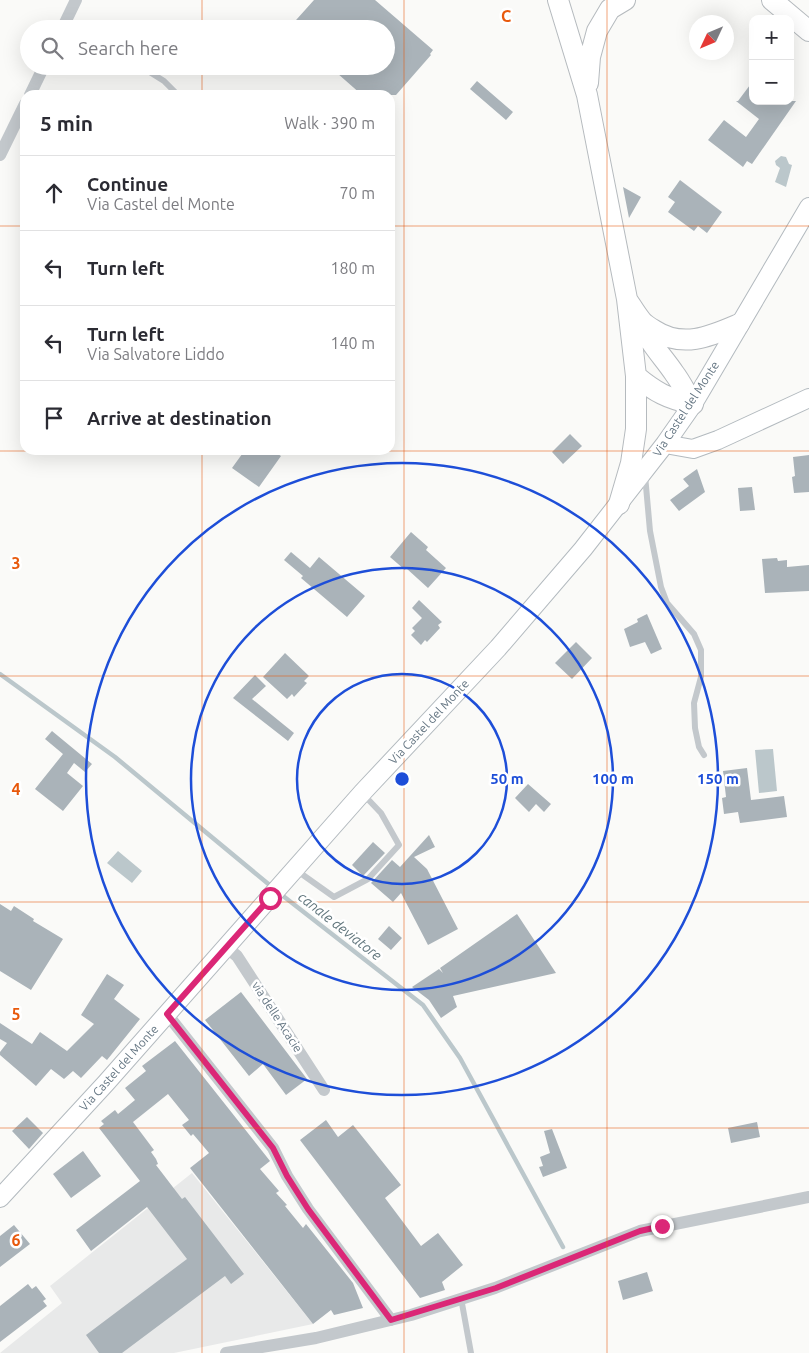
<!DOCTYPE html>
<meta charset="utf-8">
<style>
:root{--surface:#fff;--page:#f2f2f3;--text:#2b2b33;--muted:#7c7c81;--line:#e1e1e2}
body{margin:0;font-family:Ubuntu,sans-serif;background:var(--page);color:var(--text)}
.controls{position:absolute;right:15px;top:15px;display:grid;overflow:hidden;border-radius:10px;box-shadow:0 5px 20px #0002}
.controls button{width:45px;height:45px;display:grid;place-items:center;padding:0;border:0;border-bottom:1px solid var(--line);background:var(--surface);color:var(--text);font:25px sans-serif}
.compass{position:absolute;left:689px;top:15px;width:45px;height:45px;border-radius:50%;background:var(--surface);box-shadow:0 5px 20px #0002;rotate:226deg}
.stop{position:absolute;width:15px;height:15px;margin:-11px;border:4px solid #db2777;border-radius:50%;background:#fff}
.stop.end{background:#db2777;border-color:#fff;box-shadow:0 1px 5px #0008}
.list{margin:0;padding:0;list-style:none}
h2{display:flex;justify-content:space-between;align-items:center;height:65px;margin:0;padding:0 20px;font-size:21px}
h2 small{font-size:16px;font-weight:400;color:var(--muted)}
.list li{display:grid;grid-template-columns:32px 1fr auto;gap:15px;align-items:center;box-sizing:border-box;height:75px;padding:0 20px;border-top:1px solid var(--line)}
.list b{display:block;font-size:19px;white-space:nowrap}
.list p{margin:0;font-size:16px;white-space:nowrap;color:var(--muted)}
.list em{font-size:16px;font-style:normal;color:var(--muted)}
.icon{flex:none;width:28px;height:28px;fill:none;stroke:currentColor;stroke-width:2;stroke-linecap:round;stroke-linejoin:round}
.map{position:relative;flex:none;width:809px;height:1353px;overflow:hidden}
.search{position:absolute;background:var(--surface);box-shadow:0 5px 20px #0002;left:20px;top:20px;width:375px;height:55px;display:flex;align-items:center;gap:12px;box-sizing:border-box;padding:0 18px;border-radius:28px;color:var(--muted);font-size:19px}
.panel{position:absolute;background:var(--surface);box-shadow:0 5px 20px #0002;left:20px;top:90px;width:375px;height:365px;border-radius:15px}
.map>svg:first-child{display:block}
.built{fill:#e8e9e9}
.water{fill:#bbc7cb}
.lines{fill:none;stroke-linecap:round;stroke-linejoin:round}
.stream{stroke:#bbc7cb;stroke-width:4.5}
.building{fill:#aab3b9}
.secondary-casing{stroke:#b3babf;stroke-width:20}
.primary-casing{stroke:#b5babe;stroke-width:22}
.lane{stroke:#c3c8cc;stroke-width:6}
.street{stroke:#c3c8cc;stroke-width:12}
.secondary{stroke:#fff;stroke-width:18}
.primary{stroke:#fff;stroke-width:20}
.route{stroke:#db2777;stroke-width:6}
.grid{fill:none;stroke:#e8590c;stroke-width:1;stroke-opacity:0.55}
.ring{fill:none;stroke:#1d4ed8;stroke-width:2.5}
.labels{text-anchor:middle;stroke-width:5;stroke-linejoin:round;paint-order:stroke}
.street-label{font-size:12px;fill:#657683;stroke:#fff}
.water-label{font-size:14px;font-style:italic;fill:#60757c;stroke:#fff}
.grid-label{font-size:16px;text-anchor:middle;font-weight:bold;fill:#e8590c;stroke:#fff;stroke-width:5;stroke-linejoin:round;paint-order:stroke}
.centre{fill:#1d4ed8;stroke:#fff;stroke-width:2.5}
.ring-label{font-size:15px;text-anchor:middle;font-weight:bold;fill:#1d4ed8;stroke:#fff;stroke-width:5;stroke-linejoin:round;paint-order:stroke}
</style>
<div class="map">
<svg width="809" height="1353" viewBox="0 0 809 1353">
<rect width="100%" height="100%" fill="#fafaf8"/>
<path class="built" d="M 192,1173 L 313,1324 L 174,1353 L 0,1353 L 62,1303 L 50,1286 Z"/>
<path class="water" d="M 781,156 L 786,157 L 789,164 L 792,165 L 786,187 L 775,182 L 780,168 L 776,165 L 775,161 Z
M 773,749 L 777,791 L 759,793 L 755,750 Z
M 118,851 L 142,871 L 132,883 L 107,863 Z"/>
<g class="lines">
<path class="stream" d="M 0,674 L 115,757 L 272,887
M 278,892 L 423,1005 L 460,1058 L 563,1247"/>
</g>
<path class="building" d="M 314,0 L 375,0 L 433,50 L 430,54 L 431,55 L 396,95 L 362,95 L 329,66 L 386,66 L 386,29 L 288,29 Z
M 477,81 L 513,112 L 506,120 L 470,89 Z
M 753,81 L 753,101 L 796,101 L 752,164 L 747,161 L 743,167 L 708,140 L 724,120 L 746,137 L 759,119 L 736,101 L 738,101 Z
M 680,180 L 722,212 L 707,233 L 698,226 L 694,231 L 668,212 L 675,202 L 668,197 Z
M 623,187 L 641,197 L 629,218 Z
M 570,434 L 582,446 L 563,464 L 552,452 Z
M 245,450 L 272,450 L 281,456 L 259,487 L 232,468 Z
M 809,455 L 809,492 L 794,493 L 792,477 L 795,476 L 793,457 Z
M 697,469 L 705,492 L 679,511 L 670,500 L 689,486 L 683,479 Z
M 752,487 L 755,510 L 740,511 L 738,488 Z
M 411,532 L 428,547 L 426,550 L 446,568 L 428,588 L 406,568 L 405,570 L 390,557 Z
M 291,552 L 310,568 L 319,557 L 365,596 L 347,617 L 301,578 L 303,576 L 284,560 Z
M 777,558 L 778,561 L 787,560 L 787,567 L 809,565 L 809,591 L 765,593 L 762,559 Z
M 419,600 L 442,622 L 438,625 L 440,628 L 427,642 L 425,640 L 421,645 L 411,635 L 415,631 L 412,628 L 422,618 L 412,608 Z
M 647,614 L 662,649 L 651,654 L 645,642 L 630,647 L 624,629 L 638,622 L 637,619 Z
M 576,642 L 592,658 L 572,679 L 555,663 Z
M 285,653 L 309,676 L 304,681 L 307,683 L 294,697 L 292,694 L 287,699 L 263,677 Z
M 255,675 L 266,686 L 252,699 L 294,733 L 288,741 L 233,698 Z
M 52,731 L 92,764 L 85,772 L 74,763 L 67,773 L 83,786 L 63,811 L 35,789 L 63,754 L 45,739 Z
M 747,768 L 751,800 L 784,796 L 787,817 L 740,823 L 738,812 L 724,814 L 722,798 L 726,797 L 723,771 Z
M 528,784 L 551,804 L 544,812 L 536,804 L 529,812 L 515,798 Z
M 429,835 L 435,847 L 414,857 L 427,869 L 458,929 L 428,945 L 401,893 L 393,902 L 371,883 L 392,860 L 400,867 Z
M 373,842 L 385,853 L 363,876 L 352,865 Z
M 0,904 L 11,911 L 14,906 L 34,919 L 33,921 L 63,939 L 31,990 L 0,971 Z
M 517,914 L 556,973 L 453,996 L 457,1007 L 441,1018 L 429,1000 L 412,987 L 439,969 L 443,973 L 440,968 Z
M 389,926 L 402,938 L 391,950 L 378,939 Z
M 107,974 L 124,985 L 114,999 L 140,1019 L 107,1060 L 102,1056 L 81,1078 L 73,1071 L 64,1079 L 51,1069 L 36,1086 L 0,1055 L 0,1052 L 7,1043 L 0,1039 L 0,1023 L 32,1044 L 40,1032 L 67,1051 L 94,1024 L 81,1015 Z
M 241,992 L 307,1079 L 286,1095 L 263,1064 L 249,1076 L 205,1020 Z
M 175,1041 L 270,1161 L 260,1169 L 279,1191 L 276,1193 L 287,1205 L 285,1206 L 303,1228 L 306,1224 L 353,1283 L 363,1308 L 334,1315 L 331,1310 L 313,1324 L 190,1168 L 209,1153 L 193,1134 L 191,1136 L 182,1125 L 189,1120 L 168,1094 L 133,1122 L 154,1150 L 151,1152 L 156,1159 L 158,1164 L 156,1165 L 182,1199 L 185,1197 L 244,1274 L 231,1284 L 225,1276 L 122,1353 L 99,1353 L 86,1335 L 187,1259 L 147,1207 L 91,1251 L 76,1230 L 140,1181 L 99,1128 L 104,1124 L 101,1121 L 115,1110 L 118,1114 L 135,1100 L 125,1088 L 146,1071 L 142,1066 Z
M 27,1117 L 43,1133 L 29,1149 L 12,1131 Z
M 326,1120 L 338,1137 L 353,1125 L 401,1185 L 385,1198 L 421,1246 L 438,1233 L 463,1265 L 442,1282 L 445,1290 L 420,1298 L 300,1140 Z
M 757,1122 L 760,1137 L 731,1143 L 728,1128 Z
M 552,1129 L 567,1168 L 543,1177 L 539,1167 L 543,1166 L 540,1157 L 550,1153 L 544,1131 Z
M 83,1151 L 101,1176 L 71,1198 L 53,1174 Z
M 14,1225 L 30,1244 L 0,1267 L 0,1236 Z
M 647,1272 L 653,1291 L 623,1300 L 618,1281 Z
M 28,1284 L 32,1289 L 36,1286 L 46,1299 L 43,1301 L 47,1306 L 0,1342 L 0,1306 Z"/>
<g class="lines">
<defs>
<path id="secondary" d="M 665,444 L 693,449 L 718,440 L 809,398
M 0,1198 L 106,1083 L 362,793 L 498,648 L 583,549 L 665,444 L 693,404 L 809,207"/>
<path id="primary" d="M 558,0 L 587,95 L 627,299 L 636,376 L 636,429 L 631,463 L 619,504
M 772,0 L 809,31
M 588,83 L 590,57 L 597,31 L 610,9 L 625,0
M 628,301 C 632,307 636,314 641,320 C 644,324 649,327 654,330 C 683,349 711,336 739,324
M 642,322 C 648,343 662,355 674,373 C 681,382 686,393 693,404
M 636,376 C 655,392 668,399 693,404"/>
</defs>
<use href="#secondary" class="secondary-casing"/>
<use href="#primary" class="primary-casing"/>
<path class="lane" d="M 66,21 L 78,29
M 140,66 L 164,81 L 178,95
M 645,475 L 650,531 L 661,587 L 667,603 L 694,634 L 701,650 L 701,677 L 694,703 L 695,728 L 699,747 L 704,755
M 296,870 L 334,897 L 368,879 L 399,845 L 381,813 L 362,793
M 461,1298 L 471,1353"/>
<path class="street" d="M 62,29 L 76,0
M 30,95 L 44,66
M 0,155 L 25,104
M 226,947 L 237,956 L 324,1090
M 167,1014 L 273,1148 L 287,1176 L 308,1209 L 391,1320
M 226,1353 L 316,1338 L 411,1315 L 495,1288 L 640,1231 L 809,1197"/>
<use href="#secondary" class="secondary"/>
<use href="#primary" class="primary"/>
</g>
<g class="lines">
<path class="route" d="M 270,898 L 167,1014 L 273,1148 L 287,1176 L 308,1209 L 391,1320 L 496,1288 L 640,1231 L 662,1226"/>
</g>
<path class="grid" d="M 202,0 L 202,29M 404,0 L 404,1353M 607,0 L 607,1353M 202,66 L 202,95M 0,226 L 25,226M 390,226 L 809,226M 202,450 L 202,1353M 0,451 L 809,451M 0,676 L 809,676M 0,902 L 809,902M 0,1128 L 809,1128"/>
<g class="ring">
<circle cx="402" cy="779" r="105"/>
<circle cx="402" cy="779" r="211"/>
<circle cx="402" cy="779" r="316"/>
</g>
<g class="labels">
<g class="street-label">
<text transform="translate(686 409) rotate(-57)" y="4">Via Castel del Monte</text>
<text transform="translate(429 722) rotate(-47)" y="4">Via Castel del Monte</text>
<text transform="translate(277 1017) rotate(57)" y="4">via delle Acacie</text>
<text transform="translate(119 1068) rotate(-48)" y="4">Via Castel del Monte</text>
</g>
<g class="water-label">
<text transform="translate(340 926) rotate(38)" y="5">canale deviatore</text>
</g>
</g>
<g class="grid-label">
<text x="506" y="22">C</text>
<text x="16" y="569">3</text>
<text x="16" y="795">4</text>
<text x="16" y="1020">5</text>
<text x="16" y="1246">6</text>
</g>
<circle cx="402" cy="779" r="8" class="centre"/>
<g class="ring-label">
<text x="507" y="784">50 m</text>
<text x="613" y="784">100 m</text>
<text x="718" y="784">150 m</text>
</g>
</svg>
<div class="controls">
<button>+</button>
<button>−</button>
</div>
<svg class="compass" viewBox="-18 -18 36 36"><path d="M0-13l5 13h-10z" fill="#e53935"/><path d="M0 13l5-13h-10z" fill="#7c7c81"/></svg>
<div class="stop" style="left:270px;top:898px"></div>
<div class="stop end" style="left:662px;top:1226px"></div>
<div class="search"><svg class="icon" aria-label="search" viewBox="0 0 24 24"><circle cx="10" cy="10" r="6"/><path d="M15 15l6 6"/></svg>Search here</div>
<section class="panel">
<h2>5 min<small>Walk · 390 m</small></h2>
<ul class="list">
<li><svg class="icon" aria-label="ahead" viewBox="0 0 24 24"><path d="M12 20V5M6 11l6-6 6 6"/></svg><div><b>Continue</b><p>Via Castel del Monte</p></div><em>70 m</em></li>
<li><svg class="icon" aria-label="left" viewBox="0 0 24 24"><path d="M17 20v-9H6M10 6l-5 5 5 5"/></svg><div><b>Turn left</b></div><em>180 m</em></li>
<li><svg class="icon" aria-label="left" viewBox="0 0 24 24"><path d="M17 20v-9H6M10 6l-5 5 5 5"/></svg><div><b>Turn left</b><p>Via Salvatore Liddo</p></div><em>140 m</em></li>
<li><svg class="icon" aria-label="arrive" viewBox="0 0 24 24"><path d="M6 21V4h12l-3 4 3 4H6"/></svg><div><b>Arrive at destination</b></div></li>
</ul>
</section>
</div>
